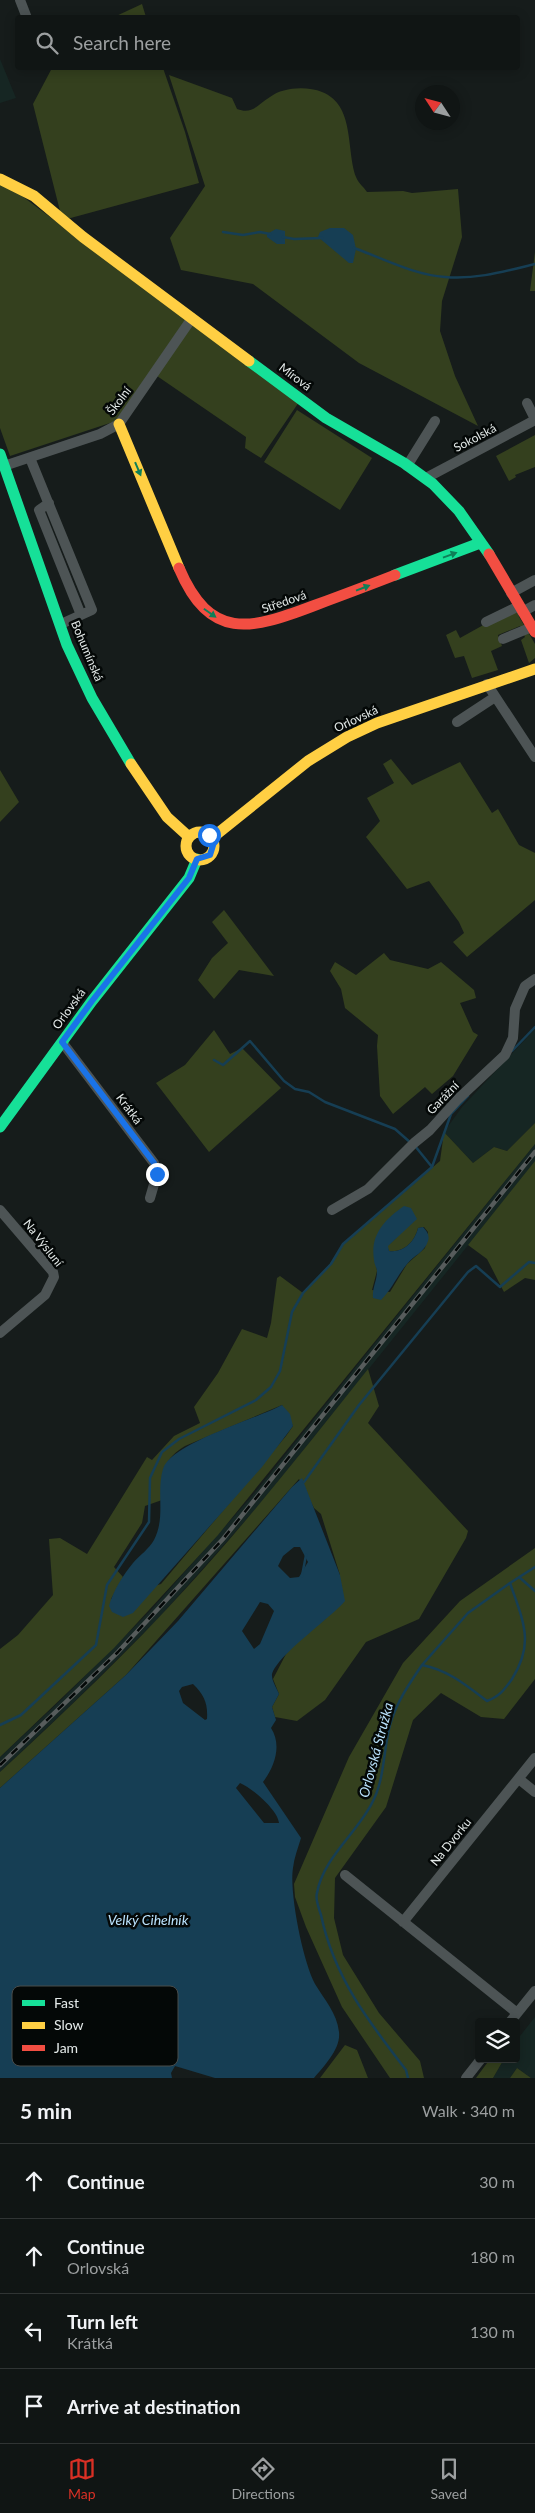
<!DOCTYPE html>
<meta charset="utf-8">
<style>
:root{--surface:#101514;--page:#1e2222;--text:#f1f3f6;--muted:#9c9fa0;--line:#303434;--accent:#d93025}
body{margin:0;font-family:Lato,sans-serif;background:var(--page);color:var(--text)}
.controls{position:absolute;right:15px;bottom:15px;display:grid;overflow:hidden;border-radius:5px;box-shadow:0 2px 12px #0003}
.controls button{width:45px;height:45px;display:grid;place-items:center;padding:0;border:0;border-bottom:1px solid var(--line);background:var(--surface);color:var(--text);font:25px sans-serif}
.compass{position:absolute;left:415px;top:85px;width:45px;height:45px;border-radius:50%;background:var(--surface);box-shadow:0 2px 12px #0003;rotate:306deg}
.stop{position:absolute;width:15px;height:15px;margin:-11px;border:4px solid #1a73e8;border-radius:50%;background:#fff}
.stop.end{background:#1a73e8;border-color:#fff;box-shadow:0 1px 5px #0008}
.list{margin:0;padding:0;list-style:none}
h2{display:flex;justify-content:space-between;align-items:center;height:65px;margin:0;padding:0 20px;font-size:21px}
h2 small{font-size:16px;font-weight:400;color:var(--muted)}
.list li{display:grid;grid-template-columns:32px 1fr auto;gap:15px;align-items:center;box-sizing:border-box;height:75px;padding:0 20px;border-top:1px solid var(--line)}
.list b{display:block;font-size:19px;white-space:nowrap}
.list p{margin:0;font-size:16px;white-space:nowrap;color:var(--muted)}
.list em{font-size:16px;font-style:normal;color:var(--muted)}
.icon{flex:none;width:28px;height:28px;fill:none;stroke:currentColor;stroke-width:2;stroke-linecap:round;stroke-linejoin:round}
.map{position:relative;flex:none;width:535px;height:2078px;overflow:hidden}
.search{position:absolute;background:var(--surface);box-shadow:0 2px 12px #0003;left:15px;right:15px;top:15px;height:55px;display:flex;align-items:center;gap:12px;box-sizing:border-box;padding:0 18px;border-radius:5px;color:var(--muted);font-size:19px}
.sheet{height:365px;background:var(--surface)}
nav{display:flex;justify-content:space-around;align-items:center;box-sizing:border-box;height:70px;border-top:1px solid var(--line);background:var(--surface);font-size:14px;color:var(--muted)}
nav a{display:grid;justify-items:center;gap:2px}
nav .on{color:var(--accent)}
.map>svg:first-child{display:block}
.built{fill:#162623}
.green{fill:#34401e;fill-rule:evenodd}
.water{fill:#163e54;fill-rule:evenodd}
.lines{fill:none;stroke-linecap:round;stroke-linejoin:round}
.stream{stroke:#163e54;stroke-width:2.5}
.street{stroke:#4d5455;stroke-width:10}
.fast{stroke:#16e098;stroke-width:11}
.slow{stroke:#ffcf43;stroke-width:11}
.jam{stroke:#f24e42;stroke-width:11}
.rail-casing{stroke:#575c5c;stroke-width:4.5}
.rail{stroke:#040807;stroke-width:2.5;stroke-dasharray:8;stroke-linecap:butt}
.oneway{fill:#0e7f57}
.route{stroke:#1a73e8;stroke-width:6}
.labels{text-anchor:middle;stroke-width:5;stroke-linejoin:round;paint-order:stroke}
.street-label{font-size:12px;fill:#e5ebea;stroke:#040807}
.water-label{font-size:14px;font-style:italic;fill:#bae2fd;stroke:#040807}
.key{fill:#040807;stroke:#484c4b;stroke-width:1}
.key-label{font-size:14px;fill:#e5ebea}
</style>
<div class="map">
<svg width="535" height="2078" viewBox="0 0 535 2078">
<rect width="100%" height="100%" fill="#161c1b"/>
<path class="built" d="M 0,59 L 16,98 L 0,103 Z
M 535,1029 L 535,1123 L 507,1151 L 494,1147 L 473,1163 L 444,1132 L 462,1107 Z
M 535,1144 L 535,1162 L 261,1503 L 158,1619 L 70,1706 L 0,1772 L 0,1757 L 63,1698 L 150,1611 L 252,1496 Z
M 535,2017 L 535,2078 L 531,2078 L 517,2068 L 510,2078 L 493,2078 L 504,2059 L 516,2059 L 516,2041 Z"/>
<path class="green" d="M 142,4 L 146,17 L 114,17 Z
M 52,68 L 163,68 L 185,132 L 199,183 L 67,219 L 60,211 L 33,104 Z
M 169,75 L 232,98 L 237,109 C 253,115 258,104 270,97 C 283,87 307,86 322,92 C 355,105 346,149 356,177 C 359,184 363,186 367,192 L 403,191 L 412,193 L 458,189 L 462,237 L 442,301 L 440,331 L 455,376 L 478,426 L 359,363 L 253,284 L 181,270 L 170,238 L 205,186 Z
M 0,184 L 10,187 L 186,319 L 116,421 L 10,456 L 0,428 Z
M 535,252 L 535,291 L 530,291 Z
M 192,323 L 299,402 L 261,458 L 245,448 L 246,437 L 157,376 Z
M 297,410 L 372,458 L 340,510 L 264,462 Z
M 535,435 L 535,467 L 515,475 L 516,477 L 509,481 L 496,456 Z
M 514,608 L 535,644 L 535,658 L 529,663 L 521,640 L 525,637 L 520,626 L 498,635 L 502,646 L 491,651 L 498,670 L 472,678 L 464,656 L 455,658 L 446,635 L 456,630 L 460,638 Z
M 391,759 L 412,785 L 460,762 L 492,813 L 498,809 L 519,845 L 535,853 L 535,900 L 467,957 L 453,942 L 464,933 L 459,922 L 429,881 L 407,889 L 366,837 L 380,821 L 367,798 L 394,783 L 383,764 Z
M 0,770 L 19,802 L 0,822 Z
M 224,910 L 274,976 L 239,970 L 214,999 L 198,980 L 212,958 L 228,943 L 212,922 Z
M 384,953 L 390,960 L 428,969 L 441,962 L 474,990 L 476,998 L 460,1003 L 473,1032 L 478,1035 L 453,1076 L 432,1094 L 425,1087 L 393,1114 L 380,1096 L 377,1046 L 378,1035 L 345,1008 L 341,989 L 330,971 L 335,962 L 356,975 Z
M 214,1030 L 230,1054 L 242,1048 L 281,1088 L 209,1152 L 156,1083 L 185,1065 Z
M 535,1123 L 535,1144 L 218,1535 L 114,1648 L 0,1757 L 0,1649 L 18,1635 L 53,1595 L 49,1539 L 60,1538 L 87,1554 L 147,1457 L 152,1460 L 174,1436 L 200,1423 L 194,1407 L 218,1373 L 242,1329 L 267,1338 L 271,1323 L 277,1278 L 280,1276 L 303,1293 L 329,1265 L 344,1244 L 440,1161 L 444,1132 L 473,1163 L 494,1147 L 507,1151 ZM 424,1227 L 428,1232 L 425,1248 L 407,1264 L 390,1292 L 372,1290 L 377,1271 L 374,1248 L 396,1238 L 387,1246 L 389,1251 C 404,1253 415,1241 418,1228 ZM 282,1405 L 293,1426 L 286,1436 L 161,1584 L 111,1599 L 123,1577 L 114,1567 L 142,1523 L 145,1506 L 162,1500 C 161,1475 162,1460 185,1446 Z
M 535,1161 L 535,1280 L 525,1278 L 504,1292 L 487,1259 L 468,1245 Z
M 368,1369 L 379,1406 L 368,1423 L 468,1531 L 466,1538 L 419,1619 L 366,1642 L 325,1700 L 297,1721 L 275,1717 L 272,1707 L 279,1694 L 273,1679 L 286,1654 L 340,1575 L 321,1514 L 314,1508 L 299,1479 L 126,1675 L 0,1788 L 0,1772 C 65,1712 129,1651 189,1585 C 252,1516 310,1442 368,1369 Z
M 535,1548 L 535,1679 L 504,1719 L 481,1717 L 441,1693 L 413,1720 L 386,1807 L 335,1878 L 334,1918 L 343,1955 L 379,2013 L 420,2061 L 424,2078 L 390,2078 L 342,2007 L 306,1927 L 295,1897 L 294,1884 L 349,1757 L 403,1663 L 460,1601 Z
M 345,2045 L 357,2050 L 368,2078 L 320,2078 Z
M 490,2059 L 504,2059 L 493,2078 L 476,2078 Z
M 517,2068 L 531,2078 L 510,2078 Z"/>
<path class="water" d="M 330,228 L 344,228 L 353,235 L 356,249 L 353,263 L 349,263 L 318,237 L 320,232 Z
M 276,229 L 285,231 L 285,244 L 277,244 L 267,237 L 267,234 Z
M 404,1206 L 411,1208 L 417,1219 L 388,1246 L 389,1251 C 404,1253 415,1241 418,1228 L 423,1227 C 427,1231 430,1236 428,1241 C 425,1252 413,1256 407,1264 C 397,1276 392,1289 381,1300 L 373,1298 C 372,1288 377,1281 377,1271 C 377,1268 374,1264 374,1260 C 370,1235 384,1220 404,1206 Z
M 282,1405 L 290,1414 L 293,1426 L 262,1467 L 133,1613 L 123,1617 L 112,1612 L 109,1606 C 113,1591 123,1575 133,1563 C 140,1555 149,1549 154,1540 C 166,1517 156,1492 163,1469 C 170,1444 256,1419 282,1405 Z
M 302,1478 L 340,1575 L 345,1601 C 332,1617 272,1659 272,1676 C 272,1681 277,1689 279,1694 L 272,1707 L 276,1720 L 271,1728 C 282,1745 275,1766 263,1782 L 301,1838 C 298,1848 294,1858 293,1868 C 289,1892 303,1962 315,1984 C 324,1999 337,2013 339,2032 C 341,2049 324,2066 314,2078 L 215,2078 L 175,2066 L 171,2073 L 172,2078 L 0,2078 L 0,1788 L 126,1675 L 178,1621 L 292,1487 ZM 294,1547 L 300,1547 L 308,1562 L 299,1577 L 290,1578 L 278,1566 L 283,1556 ZM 260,1602 L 268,1604 L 274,1611 L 260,1644 L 254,1649 L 242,1631 ZM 193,1684 C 204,1695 208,1703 207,1719 L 205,1720 L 183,1703 L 179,1691 L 182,1687 ZM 240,1783 C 252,1788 278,1810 279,1823 L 264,1823 L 236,1788 Z"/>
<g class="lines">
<path class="stream" d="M 223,232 L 243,235 L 260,232 L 270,234
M 283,237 L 294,239 L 322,238
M 354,248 C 382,258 414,275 445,277 C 475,280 506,271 535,264
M 512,1051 L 535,1027
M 214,1060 L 223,1065 L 250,1041 L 284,1081 L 295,1089 L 309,1092 L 325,1102 L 395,1129 L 411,1143
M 415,1146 L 432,1167
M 304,1482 L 359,1405 L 468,1272 L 476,1266 L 500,1287 L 529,1262 L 535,1263
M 302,1576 L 306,1555
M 519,1577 L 535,1591
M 422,1665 L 468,1613 L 510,1583
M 0,1725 L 21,1715 L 96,1645 L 107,1585 L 149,1522 L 150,1478 L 162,1452 L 179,1439 L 256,1400 L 271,1387 L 280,1371 L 292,1312 L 303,1293 L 331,1264 L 343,1244 L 432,1167 L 451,1114 L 468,1096
M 408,2078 L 406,2070 C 368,2021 334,1977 321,1915 C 319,1909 315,1899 317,1893 C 323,1858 357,1833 372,1803 C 385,1779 383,1751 390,1725 C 396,1703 409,1684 422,1665 C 448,1670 466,1685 487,1701 C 500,1696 504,1690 512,1679 C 535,1643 523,1621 510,1583 L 535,1567"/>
<path class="street" d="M 20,0 L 27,18
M 527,403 L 535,419
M 30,458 L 92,610 L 61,624
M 4,466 L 100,434 L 119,424 L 192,318
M 407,466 L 435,421
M 426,478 L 535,420
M 49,503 L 39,510 L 81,615
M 511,593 L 535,580
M 522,612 L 535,605
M 486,622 L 519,606
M 503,639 L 532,627
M 487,684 L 535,757
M 457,722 L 495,697
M 62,1042 L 154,1163 L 157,1174 L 150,1198
M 0,1210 L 53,1272 L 54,1277 L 45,1295 L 0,1333
M 332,1210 L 368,1189 L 414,1143 L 430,1130 L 458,1099 L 505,1055 L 513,1038 L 515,1009 L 525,986 L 535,979
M 519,1779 L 535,1792
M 345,1875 L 517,2013
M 403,1922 L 535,1758
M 510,2022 L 535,1991
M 466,2078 L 481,2059"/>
<path class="fast" d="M 249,361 L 326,418 L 404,463 L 433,484 L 459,511 L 489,554
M 0,454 L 67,645 L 92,698 L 131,764
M 395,575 L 480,543
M 0,1127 L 92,1001 L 189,878 L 197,859"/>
<path class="slow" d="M 0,179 L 34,196 L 83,237 L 249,361
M 119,424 L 179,568
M 131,764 L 167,817 L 189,837
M186 846a14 14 0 1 1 28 0a14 14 0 1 1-28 0Z
M 212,838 L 308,761 L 347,737 L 377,723 L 535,669"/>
<path class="jam" d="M 489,554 L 535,632
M 179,568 C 210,641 250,630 313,606 C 340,596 367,586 395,575"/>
<defs>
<path id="rail" d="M 0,1765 L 118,1652 L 223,1539 L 535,1152"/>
</defs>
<use href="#rail" class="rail-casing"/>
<use href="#rail" class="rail"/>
</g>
<defs><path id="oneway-solid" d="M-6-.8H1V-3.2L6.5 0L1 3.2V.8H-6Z" transform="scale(1.25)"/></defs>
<g class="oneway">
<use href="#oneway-solid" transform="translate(138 469) rotate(67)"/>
<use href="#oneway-solid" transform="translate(450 555) rotate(-20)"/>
<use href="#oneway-solid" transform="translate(363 588) rotate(-21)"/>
<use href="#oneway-solid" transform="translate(210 613) rotate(35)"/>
</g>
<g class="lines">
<path class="route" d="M 157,1174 L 154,1163 L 62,1042 L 92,1001 L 189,878 L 197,859 L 210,855 L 214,842 L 209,835"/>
</g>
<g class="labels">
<g class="street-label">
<text transform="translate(295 377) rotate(37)" y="4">Mírová</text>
<text transform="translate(119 401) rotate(-53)" y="4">Školní</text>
<text transform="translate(475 438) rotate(-28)" y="4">Sokolská</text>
<text transform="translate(284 602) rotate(-19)" y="4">Středová</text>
<text transform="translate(87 651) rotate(67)" y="4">Bohumínská</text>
<text transform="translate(356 719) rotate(-25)" y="4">Orlovská</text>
<text transform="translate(69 1009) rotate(-54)" y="4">Orlovská</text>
<text transform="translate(443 1098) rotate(-46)" y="4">Garážní</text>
<text transform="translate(129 1109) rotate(53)" y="4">Krátká</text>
<text transform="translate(43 1243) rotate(52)" y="4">Na Výsluní</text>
<text transform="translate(451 1842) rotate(-51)" y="4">Na Dvorku</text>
</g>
<g class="water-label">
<text transform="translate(376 1750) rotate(-75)" y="5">Orlovská Stružka</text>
<text x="148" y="1925">Velký Cihelník</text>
</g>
</g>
<rect x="12" y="1986" width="166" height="80" rx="8" class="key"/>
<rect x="22" y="2000" width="23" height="6" fill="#16e098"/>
<rect x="22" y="2022" width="23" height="7" fill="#ffcf43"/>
<rect x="22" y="2045" width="23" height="6" fill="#f24e42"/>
<g class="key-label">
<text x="54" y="2008">Fast</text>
<text x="54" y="2030">Slow</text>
<text x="54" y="2053">Jam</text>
</g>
</svg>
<div class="controls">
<button><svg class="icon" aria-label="layers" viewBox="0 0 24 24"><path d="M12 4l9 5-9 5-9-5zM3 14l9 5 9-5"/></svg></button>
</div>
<svg class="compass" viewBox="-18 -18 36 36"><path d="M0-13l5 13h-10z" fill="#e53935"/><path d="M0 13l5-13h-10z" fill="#9c9fa0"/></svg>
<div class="stop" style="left:209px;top:835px"></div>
<div class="stop end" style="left:157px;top:1174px"></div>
<div class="search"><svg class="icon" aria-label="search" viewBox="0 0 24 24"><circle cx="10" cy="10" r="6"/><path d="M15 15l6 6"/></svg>Search here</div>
</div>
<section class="sheet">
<h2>5 min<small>Walk · 340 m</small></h2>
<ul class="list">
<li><svg class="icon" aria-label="ahead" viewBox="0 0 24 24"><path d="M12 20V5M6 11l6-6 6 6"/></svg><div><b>Continue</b></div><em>30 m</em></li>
<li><svg class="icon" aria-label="ahead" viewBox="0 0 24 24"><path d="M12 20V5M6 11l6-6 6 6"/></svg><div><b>Continue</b><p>Orlovská</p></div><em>180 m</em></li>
<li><svg class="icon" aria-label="left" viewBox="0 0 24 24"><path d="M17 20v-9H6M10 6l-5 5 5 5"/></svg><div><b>Turn left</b><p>Krátká</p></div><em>130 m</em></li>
<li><svg class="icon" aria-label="arrive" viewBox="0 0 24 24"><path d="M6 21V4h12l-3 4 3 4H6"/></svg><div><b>Arrive at destination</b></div></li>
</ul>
</section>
<nav>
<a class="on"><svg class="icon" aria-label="map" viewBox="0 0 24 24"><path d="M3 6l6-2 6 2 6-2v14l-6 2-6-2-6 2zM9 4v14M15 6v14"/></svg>Map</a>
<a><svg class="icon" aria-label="directions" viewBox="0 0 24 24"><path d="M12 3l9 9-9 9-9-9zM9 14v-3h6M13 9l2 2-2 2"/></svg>Directions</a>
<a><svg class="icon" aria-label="saved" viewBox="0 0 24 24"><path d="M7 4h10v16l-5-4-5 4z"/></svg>Saved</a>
</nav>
